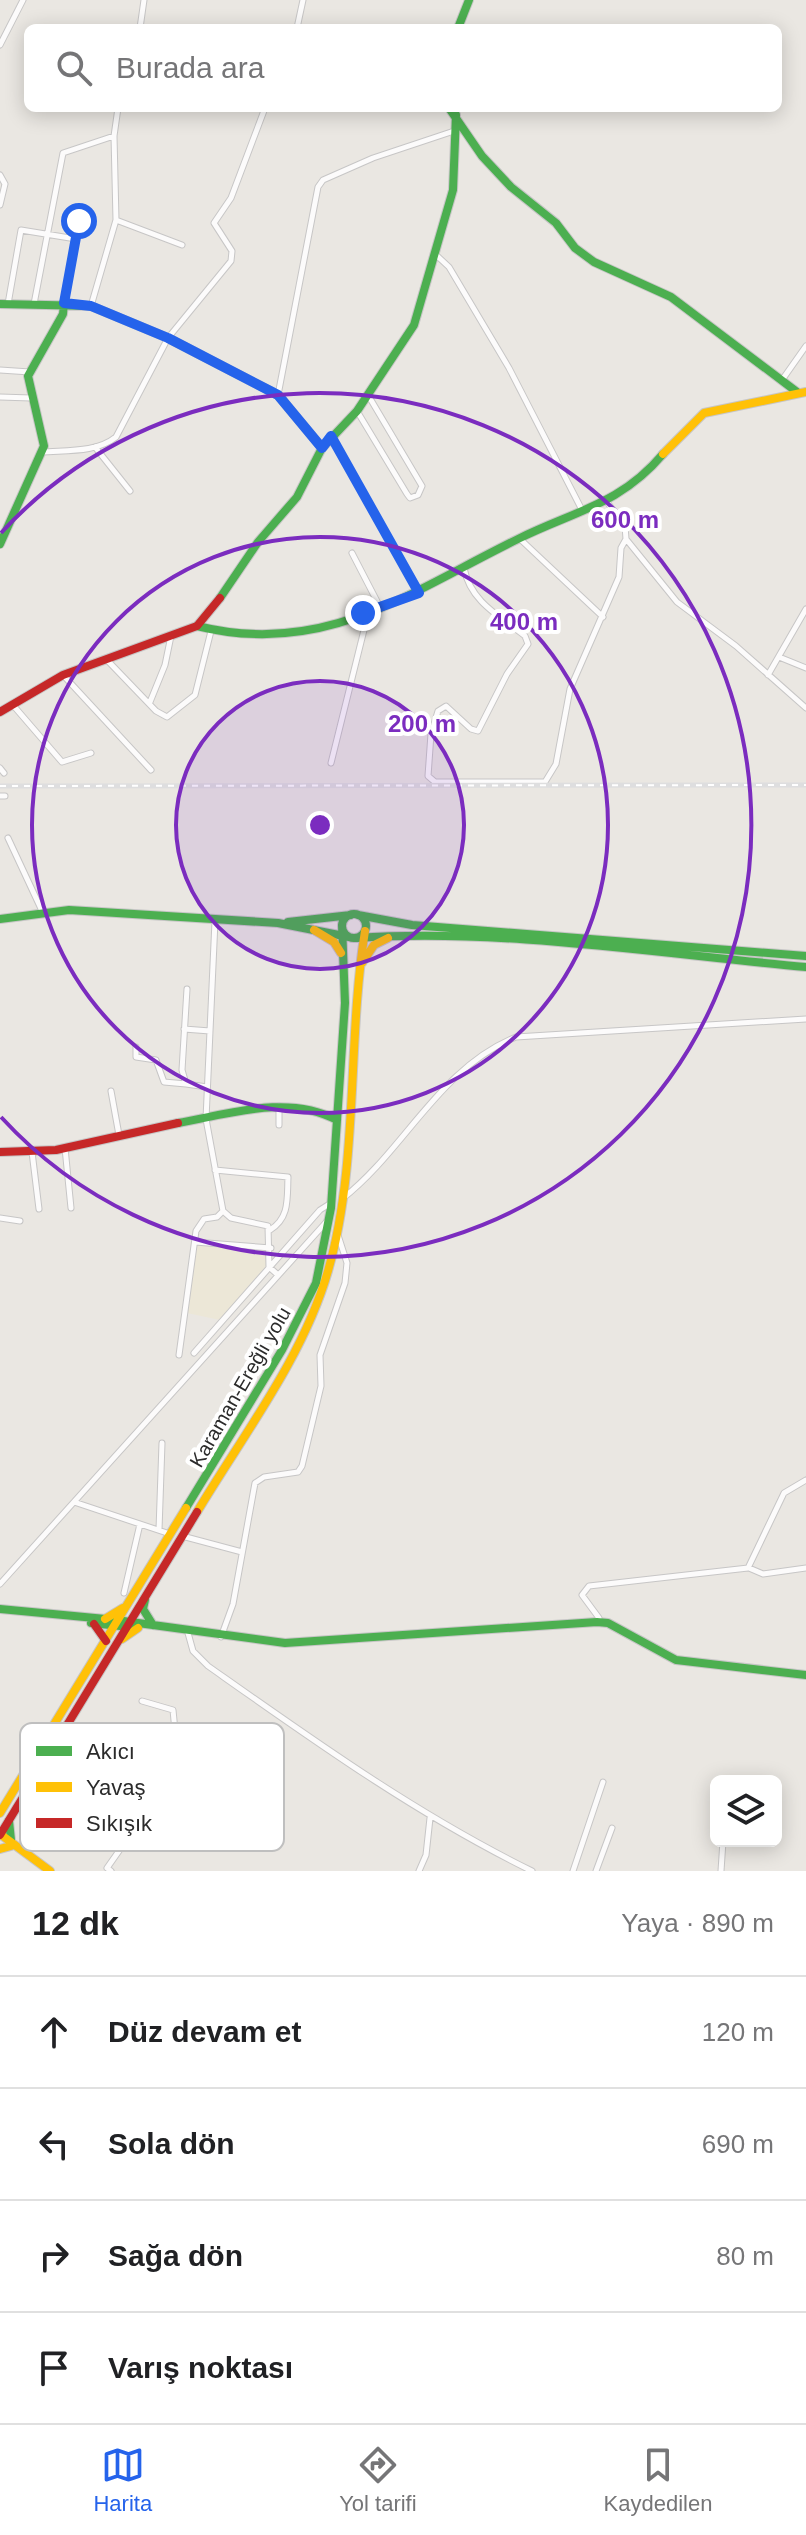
<!DOCTYPE html>
<html lang="tr">
<meta charset="utf-8">
<style>
:root{--surface:#fff;--page:#f2f2f2;--text:#202124;--muted:#757577;--line:#e0e0e0;--accent:#2563eb}
body{margin:0;font-family:Helvetica,sans-serif;background:var(--page);color:var(--text)}
.controls{position:absolute;right:24px;bottom:24px;display:grid;overflow:hidden;border-radius:12px;box-shadow:0 4px 20px #0003}
.controls button{width:72px;height:72px;display:grid;place-items:center;padding:0;border:0;border-bottom:2px solid var(--line);background:var(--surface);color:var(--text);font:40px sans-serif}
.stop{position:absolute;width:24px;height:24px;margin:-18px;border:6px solid #2563eb;border-radius:50%;background:#fff}
.stop.end{background:#2563eb;border-color:#fff;box-shadow:0 2px 8px #0008}
.list{margin:0;padding:0;list-style:none}
h2{display:flex;justify-content:space-between;align-items:center;height:104px;margin:0;padding:0 32px;font-size:34px}
h2 small{font-size:26px;font-weight:400;color:var(--muted)}
.list li{display:grid;grid-template-columns:52px 1fr auto;gap:24px;align-items:center;box-sizing:border-box;height:112px;padding:0 32px;border-top:2px solid var(--line)}
.list b{display:block;font-size:30px;white-space:nowrap}
.list em{font-size:26px;font-style:normal;color:var(--muted)}
.icon{flex:none;width:44px;height:44px;fill:none;stroke:currentColor;stroke-width:2;stroke-linecap:round;stroke-linejoin:round}
.map{position:relative;flex:none;width:806px;height:1871px;overflow:hidden}
.search{position:absolute;background:var(--surface);box-shadow:0 4px 20px #0003;left:24px;right:24px;top:24px;height:88px;display:flex;align-items:center;gap:20px;box-sizing:border-box;padding:0 28px;border-radius:12px;color:var(--muted);font-size:30px}
.sheet{height:552px;background:var(--surface)}
nav{display:flex;justify-content:space-around;align-items:center;box-sizing:border-box;height:112px;border-top:2px solid var(--line);background:var(--surface);font-size:22px;color:var(--muted)}
nav a{display:grid;justify-items:center;gap:4px}
nav .on{color:var(--accent)}
.map>svg:first-child{display:block}
.education{fill:#ece7d7}
.lines{fill:none;stroke-linecap:round;stroke-linejoin:round}
.street-casing{stroke:#c7c6c6;stroke-width:7}
.fast-casing{stroke:#c7c6c6;stroke-width:10}
.slow-casing{stroke:#c7c6c6;stroke-width:10}
.jam-casing{stroke:#c7c6c6;stroke-width:10}
.street{stroke:#fcfbfb;stroke-width:5}
.fast{stroke:#4caf50;stroke-width:8}
.slow{stroke:#ffc107;stroke-width:8}
.jam{stroke:#c62828;stroke-width:8}
.rail-casing{stroke:#dededf;stroke-width:5}
.rail{stroke:#fff;stroke-width:2;stroke-dasharray:6;stroke-linecap:butt}
.route{stroke:#2563eb;stroke-width:10}
.ring{fill:none;stroke:#7b2cbf;stroke-width:4}
.labels{text-anchor:middle;stroke-width:8;stroke-linejoin:round;paint-order:stroke}
.street-label{font-size:20px;fill:#2b2b2b;stroke:#fff}
.key{fill:#fff;stroke:#bfbfbf;stroke-width:2}
.key-label{font-size:22px;fill:#2b2b2b}
.centre{fill:#7b2cbf;stroke:#fff;stroke-width:4}
.ring-label{font-size:24px;text-anchor:middle;font-weight:bold;fill:#7b2cbf;stroke:#fff;stroke-width:8;stroke-linejoin:round;paint-order:stroke}
</style>
<div class="map">
<svg width="806" height="1871" viewBox="0 0 806 1871">
<rect width="100%" height="100%" fill="#eae7e2"/>
<path class="education" d="M 196,1245 L 269,1251 L 267,1265 L 220,1320 L 187,1313 Z"/>
<g class="lines">
<defs>
<path id="street" d="M 140,28 L 144,0
M 297,28 L 303,0
M 0,45 L 23,0
M 0,175 L 5,184 L 0,205
M 116,220 L 182,245
M 435,254 L 449,267 L 509,368 L 582,510
M 64,303 L 79,221
M 8,304 L 21,230 L 76,239
M 34,304 L 63,153 L 114,136
M 91,306 L 116,220 L 114,136 L 118,108
M 0,370 L 30,372
M 782,380 L 806,346
M 278,395 L 318,187 L 323,180 L 373,158 L 454,131
M 0,397 L 31,398
M 357,411 L 407,494 L 410,498 L 418,495 L 422,486 L 368,395
M 332,437 L 419,593
M 95,447 L 130,491
M 42,452 C 66,450 96,453 116,437 L 168,338 L 231,261 L 232,251 L 214,223 L 231,198 L 265,108
M 607,502 L 625,526 L 626,539 L 677,602 L 736,646 L 806,708
M 519,538 L 603,617
M 352,553 L 381,609
M 464,568 C 470,601 499,616 525,636 L 528,644 L 507,674 L 478,731 L 471,729 L 446,706 L 438,711 L 431,734 L 428,776 L 435,782 L 545,782 L 556,764 L 570,689 L 619,577 L 621,548 L 626,539
M 779,657 L 806,668
M 107,660 L 156,711 L 167,717 L 195,695 L 211,631
M 63,675 L 151,770
M 768,675 L 806,609
M 150,702 L 165,665 L 171,636
M 12,704 L 62,762 L 91,753
M 331,763 L 365,626 L 364,614
M 0,768 L 4,773
M 0,796 L 5,796
M 8,838 L 43,913
M 215,921 L 206,1119 L 223,1211 L 231,1218 L 268,1226 L 269,1267 L 277,1274
M 187,989 L 182,1070 L 186,1084 L 207,1087
M 184,1029 L 210,1031
M 136,1047 L 136,1057 L 156,1060 L 164,1082 L 186,1084
M 111,1091 L 119,1135
M 279,1125 L 279,1106
M 65,1148 L 71,1208
M 32,1152 L 39,1209
M 215,1170 L 288,1177 C 287,1198 290,1218 270,1230
M 342,1199 C 405,1150 439,1068 516,1037 L 806,1019
M 0,1218 L 20,1221
M 195,1242 L 271,1248
M 194,1353 L 320,1210 L 331,1203
M 179,1355 L 196,1231 L 204,1219 L 217,1217 L 223,1211
M 74,1502 L 170,1534
M 159,1530 L 162,1443
M 182,1536 L 242,1552
M 749,1568 L 763,1574 L 806,1568
M 0,1584 L 329,1219
M 124,1593 L 140,1524
M 597,1622 L 599,1618 L 582,1595 L 589,1586 L 748,1568 L 784,1493 L 806,1480
M 188,1633 L 193,1651 L 208,1666 C 313,1740 416,1814 532,1871
M 221,1637 L 233,1604 L 255,1483 L 264,1477 L 298,1472 L 302,1466 L 321,1386 L 320,1355 L 345,1283 L 347,1263 L 337,1232
M 111,1871 L 107,1868 L 154,1801 L 176,1741 L 173,1710 L 142,1701
M 419,1871 L 426,1855 L 430,1818
M 573,1871 L 603,1782
M 596,1871 L 612,1828
M 721,1871 L 723,1841"/>
<path id="fast" d="M 458,28 L 469,0
M 449,108 L 482,156 L 511,187 L 556,223 L 575,248 L 594,262 L 671,297 L 797,392
M 0,304 L 91,306 L 168,338 L 278,395 L 322,448
M 0,544 L 44,446 L 28,376 L 63,314 L 64,303
M 220,598 L 258,542 L 297,497 L 322,448 L 357,411 L 414,325 L 453,190 L 456,115
M 197,626 C 325,658 411,591 518,539 C 574,511 620,505 663,454
M342 926a12 12 0 1 1 24 0a12 12 0 1 1-24 0Z
M 358,915 L 412,925 L 806,956
M 0,919 L 69,910 L 278,923 L 349,937
M 288,922 L 351,915
M 357,938 C 500,928 663,954 806,967
M 178,1123 C 229,1114 288,1094 337,1120
M 186,1508 L 282,1350 L 316,1283 L 331,1208 L 345,1003 L 342,925
M 145,1600 L 143,1609 L 153,1625
M 0,1609 L 116,1620 L 285,1643 L 597,1622 L 608,1623 L 676,1660 L 806,1675
M 91,1623 L 130,1627
M 9,1821 L 11,1840"/>
<path id="slow" d="M 663,454 L 704,413 L 806,392
M 314,930 L 334,942 L 341,953
M 362,963 L 374,945 L 388,938
M 197,1512 C 243,1435 303,1358 328,1271 C 359,1164 347,1042 365,931
M 105,1619 L 123,1608
M 122,1639 L 138,1628
M 0,1813 L 186,1508
M 0,1834 L 50,1871
M 0,1849 L 11,1846"/>
<path id="jam" d="M 0,712 L 63,675 L 197,626 L 220,598
M 0,1152 L 56,1150 L 178,1123
M 94,1624 L 106,1641
M 0,1835 L 197,1512"/>
</defs>
<use href="#street" class="street-casing"/>
<use href="#fast" class="fast-casing"/>
<use href="#slow" class="slow-casing"/>
<use href="#jam" class="jam-casing"/>
<use href="#street" class="street"/>
<use href="#fast" class="fast"/>
<use href="#slow" class="slow"/>
<use href="#jam" class="jam"/>
<defs>
<path id="rail" d="M 0,786 L 806,785"/>
</defs>
<use href="#rail" class="rail-casing"/>
<use href="#rail" class="rail"/>
</g>
<g class="lines">
<path class="route" d="M 79,221 L 64,303 L 91,306 L 168,338 L 278,395 L 322,448 L 331,436 L 419,593 L 363,613"/>
</g>
<circle cx="320" cy="825" r="144" fill="#7b2cbf" fill-opacity=".12"/>
<g class="ring">
<circle cx="320" cy="825" r="144"/>
<circle cx="320" cy="825" r="288"/>
<path d="M1 533A432 432 0 1 1 1 1117"/>
</g>
<g class="labels">
<g class="street-label">
<text transform="translate(240 1387) rotate(-60)" y="7">Karaman-Ereğli yolu</text>
</g>
</g>
<rect x="20" y="1723" width="264" height="128" rx="12" class="key"/>
<rect x="36" y="1746" width="36" height="10" fill="#4caf50"/>
<rect x="36" y="1782" width="36" height="10" fill="#ffc107"/>
<rect x="36" y="1818" width="36" height="10" fill="#c62828"/>
<g class="key-label">
<text x="86" y="1759">Akıcı</text>
<text x="86" y="1795">Yavaş</text>
<text x="86" y="1831">Sıkışık</text>
</g>
<circle cx="320" cy="825" r="12" class="centre"/>
<g class="ring-label">
<text x="625" y="528">600 m</text>
<text x="524" y="630">400 m</text>
<text x="422" y="732">200 m</text>
</g>
</svg>
<div class="controls">
<button><svg class="icon" aria-label="layers" viewBox="0 0 24 24"><path d="M12 4l9 5-9 5-9-5zM3 14l9 5 9-5"/></svg></button>
</div>
<div class="stop" style="left:79px;top:221px"></div>
<div class="stop end" style="left:363px;top:613px"></div>
<div class="search"><svg class="icon" aria-label="search" viewBox="0 0 24 24"><circle cx="10" cy="10" r="6"/><path d="M15 15l6 6"/></svg>Burada ara</div>
</div>
<section class="sheet">
<h2>12 dk<small>Yaya · 890 m</small></h2>
<ul class="list">
<li><svg class="icon" aria-label="ahead" viewBox="0 0 24 24"><path d="M12 20V5M6 11l6-6 6 6"/></svg><div><b>Düz devam et</b></div><em>120 m</em></li>
<li><svg class="icon" aria-label="left" viewBox="0 0 24 24"><path d="M17 20v-9H6M10 6l-5 5 5 5"/></svg><div><b>Sola dön</b></div><em>690 m</em></li>
<li><svg class="icon" aria-label="right" viewBox="0 0 24 24"><path d="M7 20v-9h11M14 6l5 5-5 5"/></svg><div><b>Sağa dön</b></div><em>80 m</em></li>
<li><svg class="icon" aria-label="arrive" viewBox="0 0 24 24"><path d="M6 21V4h12l-3 4 3 4H6"/></svg><div><b>Varış noktası</b></div></li>
</ul>
</section>
<nav>
<a class="on"><svg class="icon" aria-label="map" viewBox="0 0 24 24"><path d="M3 6l6-2 6 2 6-2v14l-6 2-6-2-6 2zM9 4v14M15 6v14"/></svg>Harita</a>
<a><svg class="icon" aria-label="directions" viewBox="0 0 24 24"><path d="M12 3l9 9-9 9-9-9zM9 14v-3h6M13 9l2 2-2 2"/></svg>Yol tarifi</a>
<a><svg class="icon" aria-label="saved" viewBox="0 0 24 24"><path d="M7 4h10v16l-5-4-5 4z"/></svg>Kaydedilen</a>
</nav>
